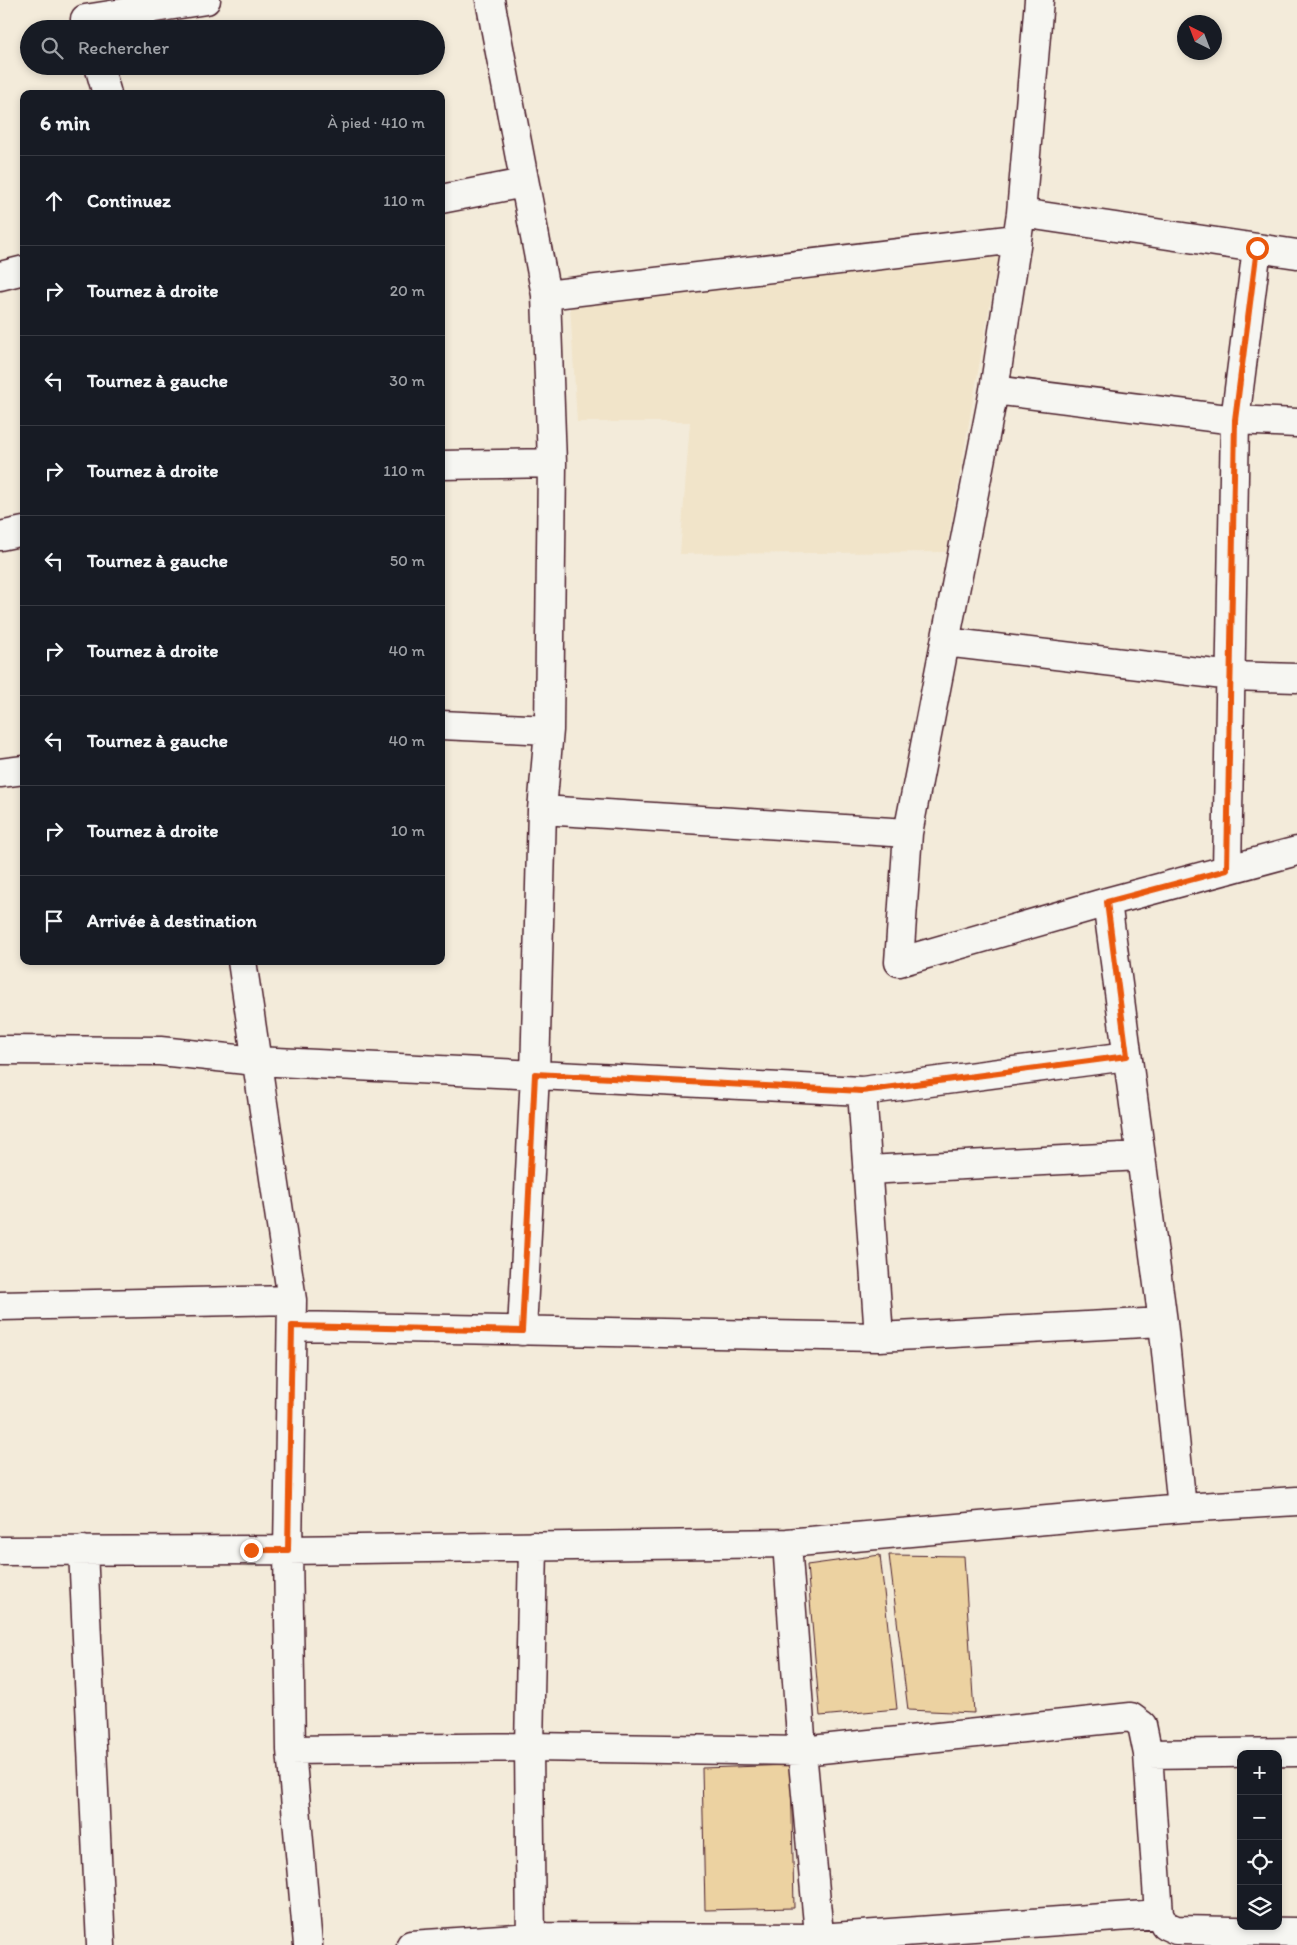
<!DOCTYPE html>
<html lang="fr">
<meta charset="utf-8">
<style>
:root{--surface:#171b24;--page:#20242c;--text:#f1f3f6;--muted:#9ea1a6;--line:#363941}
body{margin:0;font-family:Itim,sans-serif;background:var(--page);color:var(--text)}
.controls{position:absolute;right:15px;bottom:15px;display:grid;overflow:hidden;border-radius:10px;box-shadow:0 2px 8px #0003}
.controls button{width:45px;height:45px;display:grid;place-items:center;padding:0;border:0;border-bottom:1px solid var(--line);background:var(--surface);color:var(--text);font:25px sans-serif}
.compass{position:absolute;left:1177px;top:15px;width:45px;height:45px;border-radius:50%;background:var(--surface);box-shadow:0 2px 8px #0003;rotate:318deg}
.stop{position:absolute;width:15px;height:15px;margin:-11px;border:4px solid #ea580c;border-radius:50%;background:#fff}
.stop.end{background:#ea580c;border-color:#fff;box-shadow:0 1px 5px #0008}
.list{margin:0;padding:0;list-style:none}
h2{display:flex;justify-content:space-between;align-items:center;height:65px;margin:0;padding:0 20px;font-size:21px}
h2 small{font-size:16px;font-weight:400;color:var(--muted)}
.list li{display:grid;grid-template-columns:32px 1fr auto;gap:15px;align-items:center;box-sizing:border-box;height:90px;padding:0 20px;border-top:1px solid var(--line)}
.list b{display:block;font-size:19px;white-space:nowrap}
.list em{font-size:16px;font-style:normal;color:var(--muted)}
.icon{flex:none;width:28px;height:28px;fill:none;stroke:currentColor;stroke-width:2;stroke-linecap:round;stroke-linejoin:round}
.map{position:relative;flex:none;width:1297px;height:1945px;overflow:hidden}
.search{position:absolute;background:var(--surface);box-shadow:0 2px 8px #0003;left:20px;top:20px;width:425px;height:55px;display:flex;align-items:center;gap:12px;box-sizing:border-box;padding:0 18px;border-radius:28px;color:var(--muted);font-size:19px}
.panel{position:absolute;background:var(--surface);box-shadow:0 2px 8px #0003;left:20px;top:90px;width:425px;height:875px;border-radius:10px}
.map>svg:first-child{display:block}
.built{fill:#f1e4c9}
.building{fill:#ecd2a1;stroke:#4a1f2b}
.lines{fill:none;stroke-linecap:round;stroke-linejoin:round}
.minor-casing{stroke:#4a1f2b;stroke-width:31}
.minor{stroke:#f6f6f2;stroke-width:28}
.route{stroke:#ea580c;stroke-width:6}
</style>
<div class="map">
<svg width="1297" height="1945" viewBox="0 0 1297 1945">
<rect width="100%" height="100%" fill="#f3ebda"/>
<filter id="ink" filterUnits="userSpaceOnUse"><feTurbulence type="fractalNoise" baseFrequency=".02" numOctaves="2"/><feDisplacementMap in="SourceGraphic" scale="10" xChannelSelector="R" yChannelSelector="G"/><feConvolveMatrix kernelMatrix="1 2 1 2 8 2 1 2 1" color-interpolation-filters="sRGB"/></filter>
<g filter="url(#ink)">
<path class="built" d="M 999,254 L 946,552 L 680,554 L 690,422 L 577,422 L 570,305 Z"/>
<path class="building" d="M 880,1555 L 897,1709 L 820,1716 L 807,1565 Z
M 889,1555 L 964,1556 L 974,1713 L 908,1710 Z
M 791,1765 L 794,1908 L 705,1910 L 702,1768 Z"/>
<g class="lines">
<defs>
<path id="minor" d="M 490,0 L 546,295 L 552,463 L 549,730 L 542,810 L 535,1074 L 522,1331
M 1039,0 L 1021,213 L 994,390 L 908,833 L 899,962 L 1107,902 L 1297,851
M 85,19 L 206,0
M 99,66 L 107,94
M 441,199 L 524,183
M 1021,213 L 1297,254
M 0,276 L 24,270
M 546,295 L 1016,239
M 994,390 L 1235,420 L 1297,423
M 441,465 L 552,463
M 0,536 L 24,531
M 945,642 L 1232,676 L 1297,678
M 441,725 L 549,730
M 0,773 L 24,770
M 542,810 L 908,833
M 1227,870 L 1235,420 L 1257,248
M 1107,902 L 1163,1322 L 1182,1508
M 242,961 L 292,1300 L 288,1550 L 291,1750 L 308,1945
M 0,1050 L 160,1051 L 256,1061 L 862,1091 L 879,1337
M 862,1091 L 1127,1056
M 867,1170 L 1141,1156
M 0,1306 L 292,1300
M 292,1326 L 879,1337 L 1163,1322
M 787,1543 L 802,1751 L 820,1945
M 83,1550 L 101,1945
M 0,1551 L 288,1550 L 787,1543 L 1182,1508 L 1297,1501
M 291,1750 L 529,1747 L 802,1751 L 1131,1717 L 1142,1725 L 1148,1754 L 1159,1914 L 1165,1925 L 1176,1930 L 1297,1932
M 1148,1754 L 1297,1752
M 411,1945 L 531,1937 L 819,1938 L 1159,1914
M 531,1945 L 529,1747 L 533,1546"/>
</defs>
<use href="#minor" class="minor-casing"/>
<use href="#minor" class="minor"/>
</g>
</g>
<g class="lines" filter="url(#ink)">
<path class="route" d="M 251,1550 L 288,1550 L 292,1326 L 522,1331 L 535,1074 L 862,1091 L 1127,1056 L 1107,902 L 1227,870 L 1235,420 L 1257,248"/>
</g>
</svg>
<div class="controls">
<button>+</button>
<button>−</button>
<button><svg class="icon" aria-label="locate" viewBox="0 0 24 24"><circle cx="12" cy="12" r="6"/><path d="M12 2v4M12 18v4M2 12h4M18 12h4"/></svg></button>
<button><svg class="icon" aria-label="layers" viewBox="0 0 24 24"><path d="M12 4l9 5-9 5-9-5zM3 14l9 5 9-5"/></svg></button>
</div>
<svg class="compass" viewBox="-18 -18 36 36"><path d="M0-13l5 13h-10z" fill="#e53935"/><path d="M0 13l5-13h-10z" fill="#9ea1a6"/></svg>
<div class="stop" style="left:1257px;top:248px"></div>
<div class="stop end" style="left:251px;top:1550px"></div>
<div class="search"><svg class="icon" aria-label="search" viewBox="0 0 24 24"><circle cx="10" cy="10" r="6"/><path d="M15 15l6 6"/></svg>Rechercher</div>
<section class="panel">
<h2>6 min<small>À pied · 410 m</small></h2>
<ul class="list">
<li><svg class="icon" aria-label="ahead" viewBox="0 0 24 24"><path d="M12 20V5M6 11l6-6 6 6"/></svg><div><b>Continuez</b></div><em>110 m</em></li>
<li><svg class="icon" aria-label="right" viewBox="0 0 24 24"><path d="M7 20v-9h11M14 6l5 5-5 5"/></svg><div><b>Tournez à droite</b></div><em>20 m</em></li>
<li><svg class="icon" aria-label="left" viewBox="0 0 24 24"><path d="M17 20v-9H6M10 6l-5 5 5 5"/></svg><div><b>Tournez à gauche</b></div><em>30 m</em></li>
<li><svg class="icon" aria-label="right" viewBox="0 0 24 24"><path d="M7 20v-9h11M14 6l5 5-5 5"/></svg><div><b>Tournez à droite</b></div><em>110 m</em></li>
<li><svg class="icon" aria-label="left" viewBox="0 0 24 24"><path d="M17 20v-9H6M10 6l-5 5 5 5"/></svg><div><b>Tournez à gauche</b></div><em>50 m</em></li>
<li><svg class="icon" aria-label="right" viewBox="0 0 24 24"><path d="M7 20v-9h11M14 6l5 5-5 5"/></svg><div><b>Tournez à droite</b></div><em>40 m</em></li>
<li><svg class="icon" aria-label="left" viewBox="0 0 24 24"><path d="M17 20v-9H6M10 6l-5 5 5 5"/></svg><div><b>Tournez à gauche</b></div><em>40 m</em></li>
<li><svg class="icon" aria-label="right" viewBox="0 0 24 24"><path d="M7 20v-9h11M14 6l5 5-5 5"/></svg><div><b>Tournez à droite</b></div><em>10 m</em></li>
<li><svg class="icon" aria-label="arrive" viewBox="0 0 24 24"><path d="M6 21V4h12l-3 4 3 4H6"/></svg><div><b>Arrivée à destination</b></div></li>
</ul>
</section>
</div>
